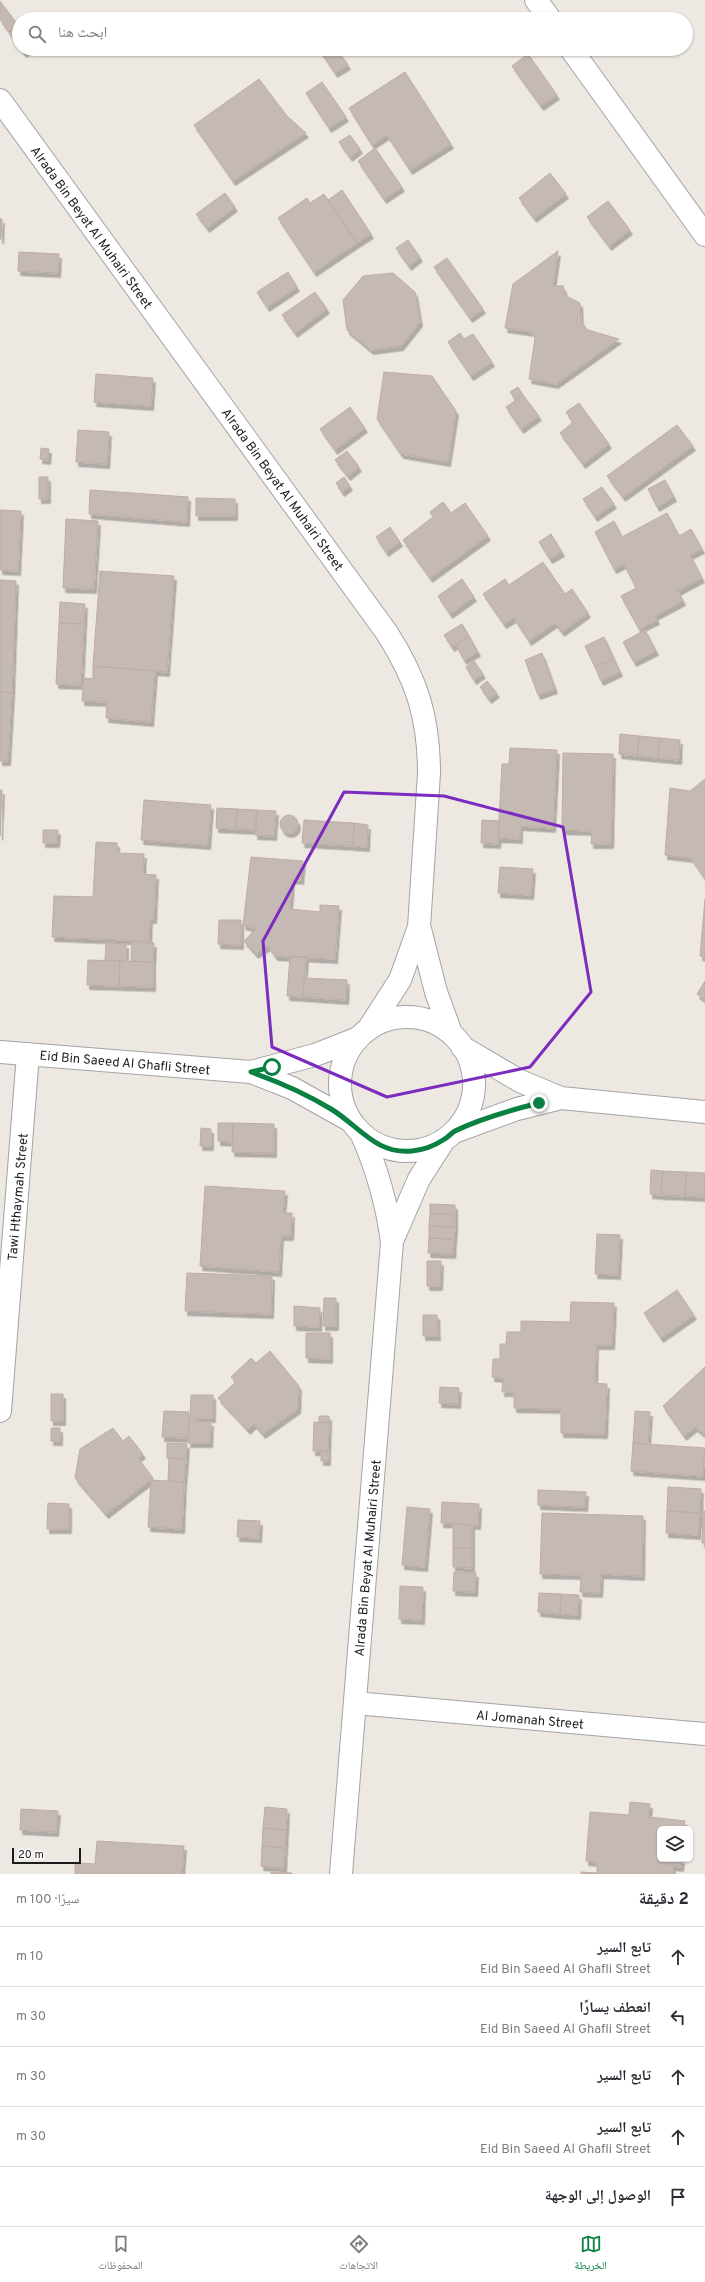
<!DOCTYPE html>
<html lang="ar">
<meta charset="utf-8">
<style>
:root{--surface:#fff;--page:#f2f2f3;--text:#2b2b33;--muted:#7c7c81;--line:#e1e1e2;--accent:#0b8043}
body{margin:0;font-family:Overpass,"Noto Naskh Arabic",sans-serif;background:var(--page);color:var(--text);direction:rtl}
.controls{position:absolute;right:12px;bottom:12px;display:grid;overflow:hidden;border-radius:6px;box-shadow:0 1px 3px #0004}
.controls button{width:36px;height:36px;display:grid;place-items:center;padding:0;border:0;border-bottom:1px solid var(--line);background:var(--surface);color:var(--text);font:20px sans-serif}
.scale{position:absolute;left:12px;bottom:10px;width:69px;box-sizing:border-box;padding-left:4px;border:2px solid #1c1c1c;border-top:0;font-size:11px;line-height:14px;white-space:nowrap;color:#1c1c1c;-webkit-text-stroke:3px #fff;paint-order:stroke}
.stop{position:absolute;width:12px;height:12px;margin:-9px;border:3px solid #0b8043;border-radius:50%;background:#fff}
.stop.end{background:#0b8043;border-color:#fff;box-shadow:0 1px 4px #0008}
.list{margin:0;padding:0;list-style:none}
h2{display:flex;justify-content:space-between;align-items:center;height:52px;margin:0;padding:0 16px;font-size:17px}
h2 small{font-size:13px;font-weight:400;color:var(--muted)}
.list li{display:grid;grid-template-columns:26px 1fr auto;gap:12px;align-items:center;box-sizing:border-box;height:60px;padding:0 16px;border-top:1px solid var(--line)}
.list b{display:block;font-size:15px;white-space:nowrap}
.list p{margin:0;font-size:13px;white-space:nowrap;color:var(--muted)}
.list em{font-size:13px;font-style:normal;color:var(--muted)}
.icon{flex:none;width:22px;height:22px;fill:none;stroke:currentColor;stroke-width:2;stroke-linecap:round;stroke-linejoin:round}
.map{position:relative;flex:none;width:705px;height:1874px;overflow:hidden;direction:ltr}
.search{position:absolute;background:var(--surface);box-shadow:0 1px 3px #0004;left:12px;right:12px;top:12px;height:44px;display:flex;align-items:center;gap:10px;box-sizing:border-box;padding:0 14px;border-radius:22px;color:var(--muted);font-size:15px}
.sheet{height:352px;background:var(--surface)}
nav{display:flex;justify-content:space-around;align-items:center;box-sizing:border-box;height:56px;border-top:1px solid var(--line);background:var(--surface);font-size:11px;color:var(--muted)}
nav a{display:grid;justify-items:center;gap:2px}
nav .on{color:var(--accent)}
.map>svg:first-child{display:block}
.building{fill:#c5b9b5;stroke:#bfaca4;filter:url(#shadow)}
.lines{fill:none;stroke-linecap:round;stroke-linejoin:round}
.minor-casing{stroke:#a3a3a3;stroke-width:24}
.minor{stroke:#fff;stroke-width:22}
.route{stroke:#0b8043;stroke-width:5}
.marked{fill:none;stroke:#7b2cbf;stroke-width:3;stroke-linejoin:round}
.labels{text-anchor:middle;stroke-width:4;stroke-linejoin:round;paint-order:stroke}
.street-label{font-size:13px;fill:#1c1c1c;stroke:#fff}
</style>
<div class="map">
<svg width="705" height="1874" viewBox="0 0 705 1874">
<defs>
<filter id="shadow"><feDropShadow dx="2.5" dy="4.5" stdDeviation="0" flood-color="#0004"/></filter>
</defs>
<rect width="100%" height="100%" fill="#eee8e2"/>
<path class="building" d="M 0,1 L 18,25 L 9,32 L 0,19 Z
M 91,12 L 96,19 L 81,19 Z
M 18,25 L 19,27 L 19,46 L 9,32 Z
M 21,49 L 30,49 L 24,53 Z
M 319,49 L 337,49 L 348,65 L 335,73 Z
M 528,54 L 557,95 L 541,106 L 512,66 Z
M 405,72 L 451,144 L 410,170 L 387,135 L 372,145 L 349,108 Z
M 259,79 L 287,116 L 306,133 L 233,181 L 194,125 Z
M 322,82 L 346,117 L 329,128 L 306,93 Z
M 350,135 L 360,149 L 350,157 L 339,142 Z
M 375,148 L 402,187 L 384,199 L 358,161 Z
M 550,173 L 566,194 L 534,218 L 519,198 Z
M 342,190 L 371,234 L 357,243 L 328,200 Z
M 225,193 L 235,207 L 207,228 L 196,214 Z
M 324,194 L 357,243 L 314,272 L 278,218 L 307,198 L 310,203 Z
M 608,201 L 630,230 L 609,246 L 587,217 Z
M 0,219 L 2,219 L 1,239 L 0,239 Z
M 408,240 L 420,257 L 409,266 L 396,248 Z
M 558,251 L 553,286 L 563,286 L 566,296 L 580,303 L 581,322 L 588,330 L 619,339 L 556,384 L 529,379 L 535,338 L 532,332 L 505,328 L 513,284 Z
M 19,252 L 59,254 L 58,273 L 18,271 Z
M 447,258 L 483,309 L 470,318 L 434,267 Z
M 288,272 L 297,287 L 267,307 L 257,292 Z
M 393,273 L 415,292 L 420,322 L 401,346 L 371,350 L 347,330 L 343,300 L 363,276 Z
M 315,292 L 327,309 L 295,333 L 282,315 Z
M 460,333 L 464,339 L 473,334 L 492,362 L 471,376 L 448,342 Z
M 384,372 L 432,376 L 456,411 L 448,462 L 401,454 L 377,419 Z
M 96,374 L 153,378 L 151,406 L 94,402 Z
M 518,387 L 523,395 L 516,400 L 510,392 Z
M 523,395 L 539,416 L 521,429 L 506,407 Z
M 579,403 L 609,444 L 583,464 L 560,433 L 573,422 L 566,412 Z
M 350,407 L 365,428 L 335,450 L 320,429 Z
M 677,425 L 693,446 L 623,497 L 607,476 Z
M 78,430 L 109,432 L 107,464 L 76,462 Z
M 41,448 L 49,449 L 48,460 L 40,459 Z
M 347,451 L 359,467 L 348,476 L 335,460 Z
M 39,477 L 48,477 L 48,499 L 39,499 Z
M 344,477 L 350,486 L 342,492 L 336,483 Z
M 665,480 L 674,497 L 657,507 L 648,489 Z
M 602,487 L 614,504 L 595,517 L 583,499 Z
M 90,490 L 188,497 L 187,522 L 89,514 Z
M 196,498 L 235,499 L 235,516 L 196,516 Z
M 443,502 L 451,513 L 465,503 L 488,536 L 430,578 L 403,540 L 433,517 L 430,512 Z
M 0,510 L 21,511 L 18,571 L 0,570 Z
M 667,513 L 679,536 L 691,529 L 702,549 L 690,555 L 702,578 L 678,591 L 683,601 L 655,616 L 657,620 L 639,629 L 621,596 L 636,588 L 624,564 L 614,569 L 595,532 L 614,521 L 622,537 Z
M 66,519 L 98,521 L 94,589 L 63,588 Z
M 390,527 L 400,542 L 386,552 L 376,537 Z
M 551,534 L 562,552 L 550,559 L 539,542 Z
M 543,562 L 565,594 L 572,589 L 588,613 L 562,632 L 555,623 L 529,641 L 514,618 L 504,624 L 483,594 L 505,579 L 509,585 Z
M 100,571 L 174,576 L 167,672 L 93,666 Z
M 462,579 L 474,597 L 450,614 L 438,596 Z
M 0,580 L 16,581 L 12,693 L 0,692 Z
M 60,602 L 85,604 L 84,624 L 59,623 Z
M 59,623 L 84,624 L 81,685 L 56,684 Z
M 462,624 L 469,636 L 452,647 L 444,635 Z
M 645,630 L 656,651 L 634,662 L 623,642 Z
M 469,636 L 478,652 L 464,660 L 456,645 Z
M 604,637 L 614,659 L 595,667 L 585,646 Z
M 542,653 L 555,689 L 538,695 L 525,660 Z
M 614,659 L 620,672 L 601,681 L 595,667 Z
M 474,661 L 483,674 L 474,680 L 466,667 Z
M 93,666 L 155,671 L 151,722 L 106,718 L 107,702 L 82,701 L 84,678 L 93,679 Z
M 487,681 L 497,693 L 489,699 L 480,687 Z
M 0,692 L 12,693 L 8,761 L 0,761 Z
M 620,734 L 639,736 L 637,756 L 619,754 Z
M 639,736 L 660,738 L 658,758 L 637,756 Z
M 660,738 L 680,740 L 679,760 L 658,758 Z
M 510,748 L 557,750 L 553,828 L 520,826 L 520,839 L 498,838 L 502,764 L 509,764 Z
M 563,753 L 613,754 L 611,844 L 591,844 L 592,831 L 562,830 Z
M 705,779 L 705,879 L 691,858 L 665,855 L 670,788 L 690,791 Z
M 0,790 L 2,790 L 0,836 Z
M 144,800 L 211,805 L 208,845 L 141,840 Z
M 217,808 L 237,809 L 236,829 L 216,828 Z
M 237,809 L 257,810 L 256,830 L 236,829 Z
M 257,810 L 276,811 L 274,836 L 255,835 Z
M280 824a9 9 0 1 1 18 0a9 9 0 1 1-18 0Z
M 304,820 L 354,823 L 353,846 L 302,843 Z
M 482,820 L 499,821 L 498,844 L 481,843 Z
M 354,823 L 368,825 L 367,847 L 353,846 Z
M 43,830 L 58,830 L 57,843 L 43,843 Z
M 96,842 L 117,843 L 117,853 L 144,854 L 143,874 L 156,875 L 154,919 L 150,919 L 149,941 L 52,937 L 54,896 L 93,897 Z
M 251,857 L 303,861 L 301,880 L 292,879 L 290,909 L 320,912 L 320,905 L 339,906 L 335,959 L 275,956 L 268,946 L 256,954 L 244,941 L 256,929 L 243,925 Z
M 500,867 L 533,869 L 531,895 L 498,893 Z
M 705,899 L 705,957 L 700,956 Z
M 219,920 L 241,920 L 241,945 L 218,944 Z
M 132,942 L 154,943 L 153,962 L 131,961 Z
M 106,943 L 126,944 L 126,961 L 105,960 Z
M 290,956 L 306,957 L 303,997 L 287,996 Z
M 88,960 L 120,961 L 119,986 L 87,985 Z
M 120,961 L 153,962 L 153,987 L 119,986 Z
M 304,978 L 347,980 L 346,1000 L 303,997 Z
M 705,981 L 705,1000 L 697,994 Z
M 218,1123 L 233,1123 L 233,1142 L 218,1141 Z
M 233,1123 L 274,1124 L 274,1153 L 232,1152 Z
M 201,1128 L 211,1129 L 211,1146 L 200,1146 Z
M 651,1170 L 663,1171 L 661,1195 L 650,1194 Z
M 663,1171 L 686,1172 L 685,1196 L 661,1195 Z
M 686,1172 L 705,1173 L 704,1197 L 685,1196 Z
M 205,1186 L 285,1191 L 283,1213 L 292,1213 L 291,1236 L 281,1236 L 279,1272 L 200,1266 Z
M 430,1204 L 455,1205 L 455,1215 L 430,1213 Z
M 430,1213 L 455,1215 L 455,1227 L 429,1226 Z
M 429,1226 L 455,1227 L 454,1239 L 429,1238 Z
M 597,1234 L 620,1235 L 618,1275 L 595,1274 Z
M 429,1238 L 454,1239 L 453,1254 L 428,1253 Z
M 427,1261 L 441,1261 L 440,1286 L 427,1286 Z
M 187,1273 L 272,1276 L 271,1314 L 185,1311 Z
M 677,1290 L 694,1315 L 661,1338 L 644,1313 Z
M 324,1298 L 336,1298 L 336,1326 L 323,1326 Z
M 571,1302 L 614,1303 L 612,1345 L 596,1345 L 595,1383 L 607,1384 L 605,1434 L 561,1433 L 561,1409 L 514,1408 L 514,1392 L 502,1392 L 503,1378 L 492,1377 L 493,1359 L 500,1359 L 500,1344 L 506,1344 L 507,1332 L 521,1332 L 521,1321 L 570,1322 Z
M 294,1306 L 320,1308 L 319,1327 L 294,1326 Z
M 423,1315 L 437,1315 L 438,1336 L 423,1336 Z
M 306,1333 L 330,1333 L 330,1359 L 306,1358 Z
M 270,1351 L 299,1386 L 298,1409 L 263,1434 L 254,1424 L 248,1430 L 218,1398 L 236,1382 L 231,1377 L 251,1358 L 256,1363 Z
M 705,1367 L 705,1435 L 695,1427 L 684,1436 L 663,1406 Z
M 440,1387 L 459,1388 L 458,1404 L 439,1403 Z
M 51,1394 L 63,1394 L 63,1421 L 51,1421 Z
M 191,1395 L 213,1395 L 213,1418 L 190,1418 Z
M 164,1411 L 189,1412 L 188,1438 L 162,1437 Z
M 635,1411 L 650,1412 L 648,1444 L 633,1443 Z
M 319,1416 L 329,1416 L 329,1423 L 319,1422 Z
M 189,1421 L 211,1422 L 210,1443 L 188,1443 Z
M 314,1422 L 329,1423 L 328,1451 L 313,1451 Z
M 51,1428 L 60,1428 L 60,1441 L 51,1441 Z
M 113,1428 L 123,1441 L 129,1436 L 143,1454 L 138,1458 L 153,1478 L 106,1514 L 75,1478 L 80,1449 Z
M 167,1443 L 187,1444 L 186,1459 L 167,1458 Z
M 633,1443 L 705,1448 L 703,1476 L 631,1471 Z
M 321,1451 L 328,1451 L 328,1461 L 321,1461 Z
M 169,1458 L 186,1459 L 184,1482 L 168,1481 Z
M 151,1480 L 184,1482 L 182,1529 L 148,1527 Z
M 668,1487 L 701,1489 L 700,1513 L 667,1511 Z
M 538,1490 L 586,1492 L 585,1507 L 538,1505 Z
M 442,1502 L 479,1504 L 478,1525 L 441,1523 Z
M 48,1503 L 69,1504 L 69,1529 L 47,1529 Z
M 407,1507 L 430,1509 L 425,1567 L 402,1565 Z
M 667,1511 L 700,1513 L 698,1535 L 666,1533 Z
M 703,1511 L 705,1511 L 705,1543 L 702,1543 Z
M 542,1513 L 643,1516 L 642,1576 L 601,1574 L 600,1593 L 580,1592 L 581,1575 L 540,1574 Z
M 238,1520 L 260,1521 L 259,1538 L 237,1537 Z
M 453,1524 L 472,1525 L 472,1548 L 453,1548 Z
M 453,1548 L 472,1548 L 472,1568 L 453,1567 Z
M 454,1572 L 476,1573 L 475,1592 L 453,1591 Z
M 400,1586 L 423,1587 L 422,1620 L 399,1619 Z
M 539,1593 L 561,1594 L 560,1614 L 538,1612 Z
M 561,1594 L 579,1595 L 578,1615 L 560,1614 Z
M 630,1802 L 650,1804 L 649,1817 L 685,1821 L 684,1829 L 660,1829 L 660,1859 L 682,1859 L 681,1867 L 673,1866 L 673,1874 L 581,1874 L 581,1872 L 597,1873 L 597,1862 L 586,1861 L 590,1812 L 629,1815 Z
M 265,1807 L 287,1809 L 286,1830 L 263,1828 Z
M 21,1809 L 58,1811 L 56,1832 L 20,1830 Z
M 263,1828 L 286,1830 L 285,1848 L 262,1846 Z
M 97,1841 L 184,1846 L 182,1874 L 75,1874 L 75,1863 L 95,1864 Z
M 262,1846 L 285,1848 L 284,1868 L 261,1866 Z
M 271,1872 L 292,1873 L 292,1874 L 271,1874 Z"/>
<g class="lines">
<defs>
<path id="minor" d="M 536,0 L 550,19
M 571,49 L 705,235
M 0,100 L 387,633 C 417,680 429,718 429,773 L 419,927 L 400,980 L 369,1028
M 420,929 L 436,992 L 451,1033
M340 1084a67 67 0 1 1 134 0a67 67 0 1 1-134 0Z
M 462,1047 L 520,1081 L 561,1098 L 705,1112
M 0,1052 L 251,1072 L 292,1088 L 351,1121
M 251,1072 L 315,1055 L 356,1039
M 454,1132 L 517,1109 L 561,1098
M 392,1241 L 419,1179 L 444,1140
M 0,1411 L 28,1054
M 355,1703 L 705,1734
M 341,1874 L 392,1242 C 387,1204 377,1169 362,1135"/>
</defs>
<use href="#minor" class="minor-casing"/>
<use href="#minor" class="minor"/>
</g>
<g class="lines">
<path class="route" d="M 272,1067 L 251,1072 C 279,1082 305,1093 331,1109 C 358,1125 376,1155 412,1151 C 422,1150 434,1146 443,1140 C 448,1138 451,1133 455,1131 C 481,1118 511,1110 539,1103"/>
</g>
<path class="marked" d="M 344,792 L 444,796 L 563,827 L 591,992 L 530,1067 L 387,1097 L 272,1047 L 263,941 Z"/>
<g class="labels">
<g class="street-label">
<text transform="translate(92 227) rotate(54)" y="5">Alrada Bin Beyat Al Muhairi Street</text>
<text transform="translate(283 489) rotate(54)" y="5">Alrada Bin Beyat Al Muhairi Street</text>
<text transform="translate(125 1062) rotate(5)" y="5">Eid Bin Saeed Al Ghafli Street</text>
<text transform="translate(17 1197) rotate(-85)" y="5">Tawi Hthaymah Street</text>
<text transform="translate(367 1558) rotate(-85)" y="5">Alrada Bin Beyat Al Muhairi Street</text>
<text transform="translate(530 1719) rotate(5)" y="5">Al Jomanah Street</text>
</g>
</g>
</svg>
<div class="controls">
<button><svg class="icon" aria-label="layers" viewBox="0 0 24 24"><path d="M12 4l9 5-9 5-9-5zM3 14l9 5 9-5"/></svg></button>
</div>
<div class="scale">20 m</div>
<div class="stop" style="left:272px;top:1067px"></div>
<div class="stop end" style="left:539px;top:1103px"></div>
<div class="search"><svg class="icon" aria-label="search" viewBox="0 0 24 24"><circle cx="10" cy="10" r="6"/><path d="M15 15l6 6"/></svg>ابحث هنا</div>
</div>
<section class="sheet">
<h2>2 دقيقة<small>سيرًا · 100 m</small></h2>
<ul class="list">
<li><svg class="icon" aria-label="ahead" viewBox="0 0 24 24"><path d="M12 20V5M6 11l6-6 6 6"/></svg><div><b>تابع السير</b><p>Eid Bin Saeed Al Ghafli Street</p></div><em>10 m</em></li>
<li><svg class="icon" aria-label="left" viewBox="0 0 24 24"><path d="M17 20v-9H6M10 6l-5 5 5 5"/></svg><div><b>انعطف يسارًا</b><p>Eid Bin Saeed Al Ghafli Street</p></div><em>30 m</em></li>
<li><svg class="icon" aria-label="ahead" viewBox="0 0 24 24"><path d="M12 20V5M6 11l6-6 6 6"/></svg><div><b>تابع السير</b></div><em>30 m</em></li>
<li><svg class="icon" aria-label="ahead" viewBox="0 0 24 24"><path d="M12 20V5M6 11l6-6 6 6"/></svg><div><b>تابع السير</b><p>Eid Bin Saeed Al Ghafli Street</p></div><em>30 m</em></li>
<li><svg class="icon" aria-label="arrive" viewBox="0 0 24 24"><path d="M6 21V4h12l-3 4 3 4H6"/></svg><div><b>الوصول إلى الوجهة</b></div></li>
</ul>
</section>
<nav>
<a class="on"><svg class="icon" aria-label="map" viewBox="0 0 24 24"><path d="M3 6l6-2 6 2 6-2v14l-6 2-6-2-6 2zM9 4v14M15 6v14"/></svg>الخريطة</a>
<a><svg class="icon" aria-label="directions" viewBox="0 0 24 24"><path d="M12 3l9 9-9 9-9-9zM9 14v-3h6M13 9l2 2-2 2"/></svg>الاتجاهات</a>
<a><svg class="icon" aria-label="saved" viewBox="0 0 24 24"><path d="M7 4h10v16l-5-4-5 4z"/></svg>المحفوظات</a>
</nav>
